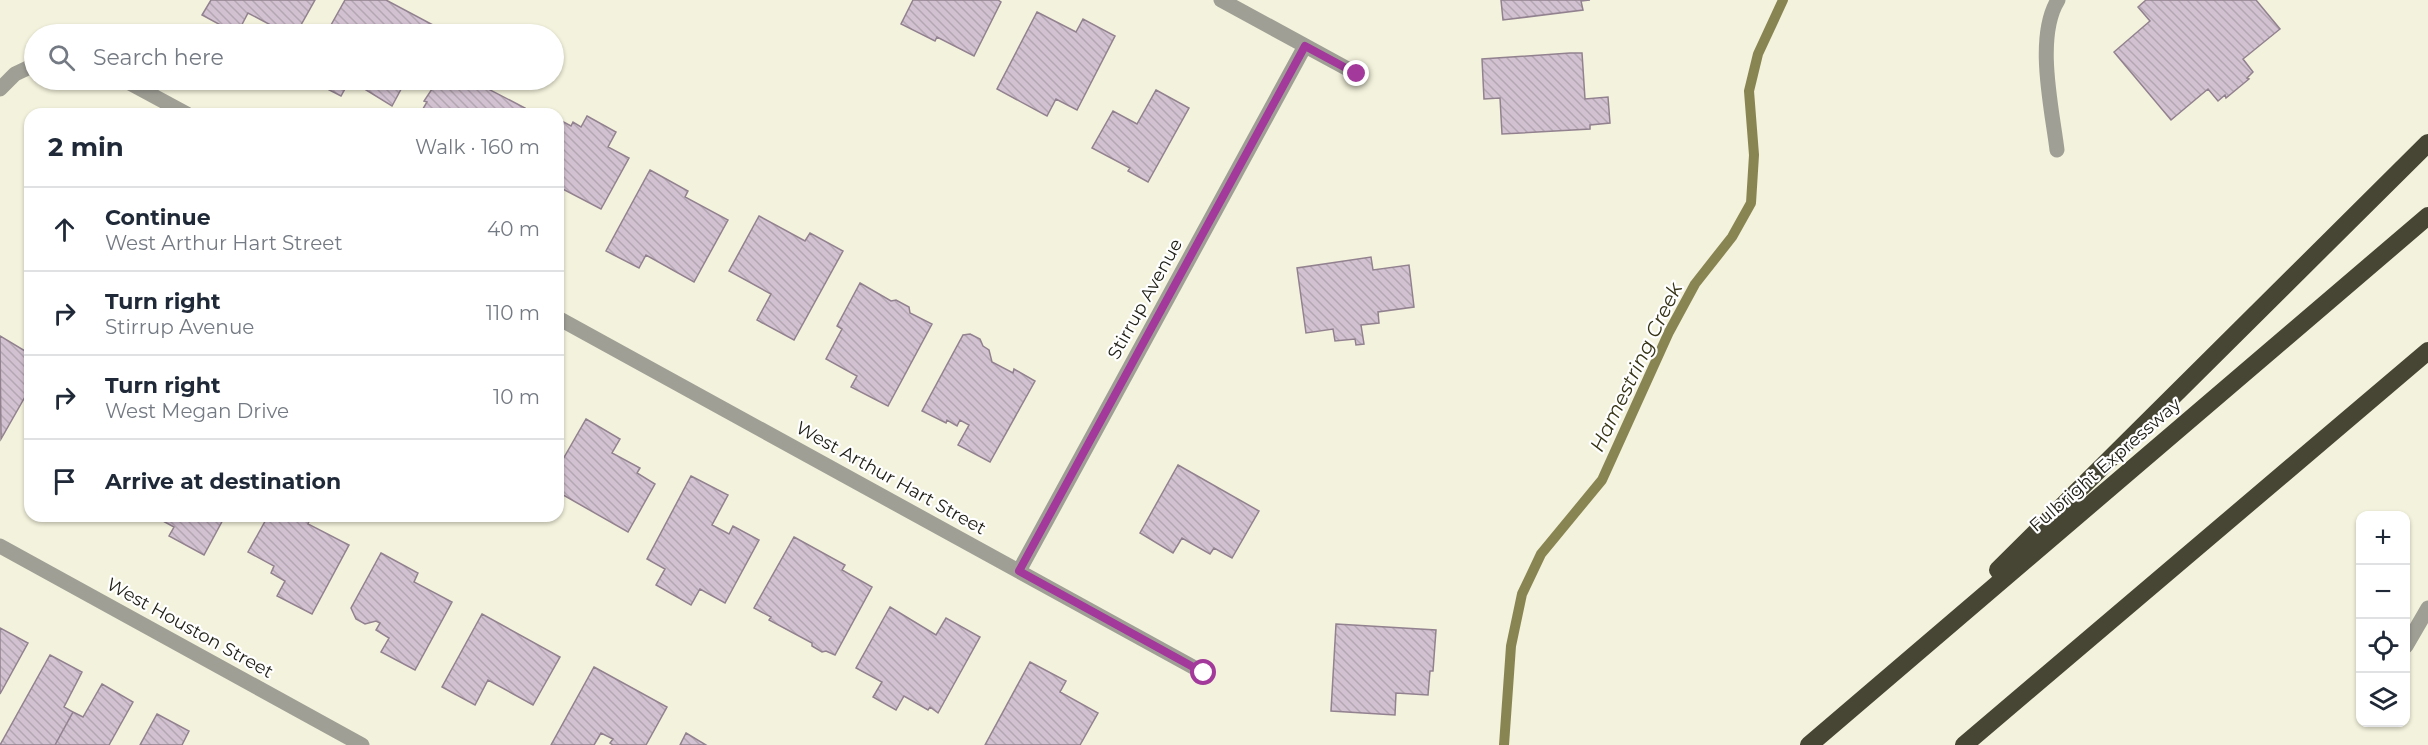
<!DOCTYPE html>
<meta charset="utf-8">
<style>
:root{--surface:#fff;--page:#f2f2f3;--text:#1f2937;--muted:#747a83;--line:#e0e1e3}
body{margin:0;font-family:Montserrat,sans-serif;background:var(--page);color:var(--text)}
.controls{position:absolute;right:18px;bottom:18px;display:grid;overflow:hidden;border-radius:12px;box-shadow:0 2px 4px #0004}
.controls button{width:54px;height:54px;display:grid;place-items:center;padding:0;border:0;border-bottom:2px solid var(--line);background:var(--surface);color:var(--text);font:30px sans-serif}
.stop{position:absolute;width:18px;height:18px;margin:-14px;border:4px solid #a2399b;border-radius:50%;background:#fff}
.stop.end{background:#a2399b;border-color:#fff;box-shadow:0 2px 6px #0008}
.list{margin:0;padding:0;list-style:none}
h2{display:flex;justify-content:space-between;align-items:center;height:78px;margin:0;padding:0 24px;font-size:26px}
h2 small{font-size:20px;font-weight:400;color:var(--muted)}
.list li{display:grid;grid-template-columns:39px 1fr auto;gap:18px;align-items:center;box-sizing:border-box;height:84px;padding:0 24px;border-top:2px solid var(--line)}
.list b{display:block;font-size:22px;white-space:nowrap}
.list p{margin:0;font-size:20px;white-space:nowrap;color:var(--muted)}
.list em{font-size:20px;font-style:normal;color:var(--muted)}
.icon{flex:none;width:33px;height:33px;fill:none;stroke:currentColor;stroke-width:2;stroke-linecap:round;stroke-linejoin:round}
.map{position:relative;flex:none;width:2428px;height:745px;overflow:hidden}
.search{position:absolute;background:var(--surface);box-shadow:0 2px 4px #0004;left:24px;top:24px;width:540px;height:66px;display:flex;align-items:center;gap:15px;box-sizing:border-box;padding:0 21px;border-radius:33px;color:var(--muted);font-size:22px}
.panel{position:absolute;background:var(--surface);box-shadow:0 2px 4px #0004;left:24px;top:108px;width:540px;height:414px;border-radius:18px}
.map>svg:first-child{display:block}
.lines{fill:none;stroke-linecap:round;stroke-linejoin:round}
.stream{stroke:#898553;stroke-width:10}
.building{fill:url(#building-back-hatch);stroke:#92818f;stroke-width:1.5}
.lane{stroke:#9f9f96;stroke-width:15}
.street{stroke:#9f9f96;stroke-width:15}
.highway{stroke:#474534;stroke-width:18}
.route{stroke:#a2399b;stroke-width:8}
.labels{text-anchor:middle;stroke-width:4.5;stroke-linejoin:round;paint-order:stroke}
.street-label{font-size:18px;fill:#212018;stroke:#fff}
.water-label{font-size:20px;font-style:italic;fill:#363415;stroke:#fff}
</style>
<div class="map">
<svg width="2428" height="745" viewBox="0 0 2428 745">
<defs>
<pattern id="building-back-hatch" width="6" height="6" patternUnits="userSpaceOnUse" patternTransform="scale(1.5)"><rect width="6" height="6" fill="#d2c1d0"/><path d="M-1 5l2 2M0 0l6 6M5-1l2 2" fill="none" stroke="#b4a6b2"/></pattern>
</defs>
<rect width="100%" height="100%" fill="#f3f2dc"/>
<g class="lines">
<path class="stream" d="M 1504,745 L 1511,646 L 1522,594 L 1541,554 L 1602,480 L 1669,332 L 1695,284 L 1732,237 L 1751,203 L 1754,155 L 1749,91 L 1758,54 L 1783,0"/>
</g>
<path class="building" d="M 211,0 L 315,0 L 297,32 L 283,25 L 280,30 L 248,13 L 237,34 L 202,15 Z
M 345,0 L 386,0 L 435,26 L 430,34 L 326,34 Z
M 913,0 L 998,0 L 1001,2 L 974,56 L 937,37 L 935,41 L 901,24 Z
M 1501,0 L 1590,0 L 1581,1 L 1583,10 L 1503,20 Z
M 2146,0 L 2256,0 L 2280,29 L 2243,59 L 2253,72 L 2247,78 L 2249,79 L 2226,98 L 2225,95 L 2218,101 L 2208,89 L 2171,120 L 2114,52 L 2150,21 L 2138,7 Z
M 1037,12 L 1076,32 L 1083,19 L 1115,36 L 1077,110 L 1056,99 L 1047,116 L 997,89 Z
M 1570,53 L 1582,53 L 1585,99 L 1608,97 L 1610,123 L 1590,125 L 1590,129 L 1502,134 L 1500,98 L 1484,99 L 1482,59 Z
M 310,80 L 406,80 L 392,106 L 350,80 L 341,96 Z
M 438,80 L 471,80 L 525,108 L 521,114 L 420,114 L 427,102 L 424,101 Z
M 1156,90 L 1189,108 L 1148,182 L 1128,171 L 1130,168 L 1092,148 L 1113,111 L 1137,124 Z
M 587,116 L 616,132 L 608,147 L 629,158 L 601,209 L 559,187 L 558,189 L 558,119 L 571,126 L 573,122 L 581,127 Z
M 650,170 L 688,191 L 685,197 L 728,220 L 694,282 L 646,255 L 639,268 L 606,251 Z
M 759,216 L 805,241 L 810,233 L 843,251 L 794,340 L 757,320 L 771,294 L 729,271 Z
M 1371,257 L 1373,270 L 1409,265 L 1414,307 L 1378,312 L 1379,323 L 1361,325 L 1364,344 L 1356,345 L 1355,339 L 1335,341 L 1333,329 L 1306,333 L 1297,268 Z
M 860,283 L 891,301 L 896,300 L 909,307 L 910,313 L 932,324 L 888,406 L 851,387 L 857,376 L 826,359 L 842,329 L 837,326 Z
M 970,334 L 980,339 L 983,346 L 989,350 L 992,362 L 1013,373 L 1014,369 L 1035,381 L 990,462 L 958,445 L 969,425 L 960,420 L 957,426 L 947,420 L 946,423 L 922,411 L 963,335 Z
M 0,336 L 30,354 L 30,388 L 1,439 Z
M 586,419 L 620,439 L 612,453 L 640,468 L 637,473 L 655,484 L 628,532 L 558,492 L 558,468 Z
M 1178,465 L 1259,511 L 1232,558 L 1214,548 L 1210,554 L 1182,538 L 1173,553 L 1140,533 Z
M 691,476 L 728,495 L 712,525 L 729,534 L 733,526 L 759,540 L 725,603 L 700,589 L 691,605 L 656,585 L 665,569 L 647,559 Z
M 154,516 L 225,516 L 204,555 L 169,536 L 174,527 Z
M 268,516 L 311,516 L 308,524 L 349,545 L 312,614 L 277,596 L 285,581 L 271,573 L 274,566 L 248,552 Z
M 794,537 L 845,565 L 842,570 L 872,587 L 835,655 L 826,651 L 822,652 L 812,646 L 812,643 L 769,620 L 771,617 L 754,608 Z
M 381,553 L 418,573 L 414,582 L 452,602 L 415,670 L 381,652 L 389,638 L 376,630 L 380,623 L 376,621 L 365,624 L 356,619 L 351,608 Z
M 890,607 L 936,635 L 946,618 L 980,637 L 938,713 L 930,707 L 928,710 L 904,696 L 896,710 L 873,697 L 882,682 L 856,668 Z
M 482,614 L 560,657 L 533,705 L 488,680 L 475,705 L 442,687 Z
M 1336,624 L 1436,630 L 1433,671 L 1430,671 L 1428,695 L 1396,693 L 1395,715 L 1331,711 Z
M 0,628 L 28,643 L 0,694 Z
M 50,655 L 82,672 L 64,707 L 73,712 L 55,745 L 0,745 Z
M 1030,662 L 1066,681 L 1060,692 L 1098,713 L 1080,745 L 985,745 Z
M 594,667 L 667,707 L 646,745 L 613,745 L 610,743 L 613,739 L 601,733 L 594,745 L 551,745 Z
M 102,684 L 133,702 L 109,745 L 55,745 L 73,712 L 83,717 Z
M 157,714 L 189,731 L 182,745 L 140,745 Z
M 686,733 L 706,745 L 680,745 Z"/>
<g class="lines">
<path class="lane" d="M 2057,150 C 2052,109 2035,37 2058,0
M 2406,646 L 2428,608"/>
<path class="street" d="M 1221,0 L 1357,74
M 124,80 L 187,114
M 0,89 L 15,74 L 34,65
M 558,318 L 1204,673
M 0,546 L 362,745
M 1019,571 L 1305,46"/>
<path class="highway" d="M 1998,570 L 2428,143
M 1809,745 L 2428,216
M 1964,745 L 2428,351"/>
</g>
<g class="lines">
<path class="route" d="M 1204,673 L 1019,571 L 1305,46 L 1357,74"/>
</g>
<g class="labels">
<g class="street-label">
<text transform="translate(1145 299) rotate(-61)" y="6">Stirrup Avenue</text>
<text transform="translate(2105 465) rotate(-41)" y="6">Fulbright Expressway</text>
<text transform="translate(891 478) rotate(29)" y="6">West Arthur Hart Street</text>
<text transform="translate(190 628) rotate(29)" y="6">West Houston Street</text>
</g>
<g class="water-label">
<text transform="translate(1636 367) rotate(-64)" y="7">Hamestring Creek</text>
</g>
</g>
</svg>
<div class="controls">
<button>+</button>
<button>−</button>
<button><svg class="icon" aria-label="locate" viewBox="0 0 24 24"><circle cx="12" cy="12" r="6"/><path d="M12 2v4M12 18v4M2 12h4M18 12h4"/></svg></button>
<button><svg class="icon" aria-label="layers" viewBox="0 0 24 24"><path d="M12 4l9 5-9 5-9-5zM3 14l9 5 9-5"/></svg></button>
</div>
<div class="stop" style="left:1204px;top:673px"></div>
<div class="stop end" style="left:1357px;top:74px"></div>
<div class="search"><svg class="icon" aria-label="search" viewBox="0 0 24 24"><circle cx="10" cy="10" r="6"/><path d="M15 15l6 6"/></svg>Search here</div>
<section class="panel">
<h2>2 min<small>Walk · 160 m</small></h2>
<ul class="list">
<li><svg class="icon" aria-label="ahead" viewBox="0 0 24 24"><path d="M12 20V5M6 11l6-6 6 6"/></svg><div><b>Continue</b><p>West Arthur Hart Street</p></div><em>40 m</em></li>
<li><svg class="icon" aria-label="right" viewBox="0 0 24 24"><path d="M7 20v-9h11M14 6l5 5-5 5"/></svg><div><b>Turn right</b><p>Stirrup Avenue</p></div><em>110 m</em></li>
<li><svg class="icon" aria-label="right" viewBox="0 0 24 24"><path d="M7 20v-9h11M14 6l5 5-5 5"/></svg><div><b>Turn right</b><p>West Megan Drive</p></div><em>10 m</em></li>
<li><svg class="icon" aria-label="arrive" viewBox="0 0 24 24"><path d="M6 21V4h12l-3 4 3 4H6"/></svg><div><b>Arrive at destination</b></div></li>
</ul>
</section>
</div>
